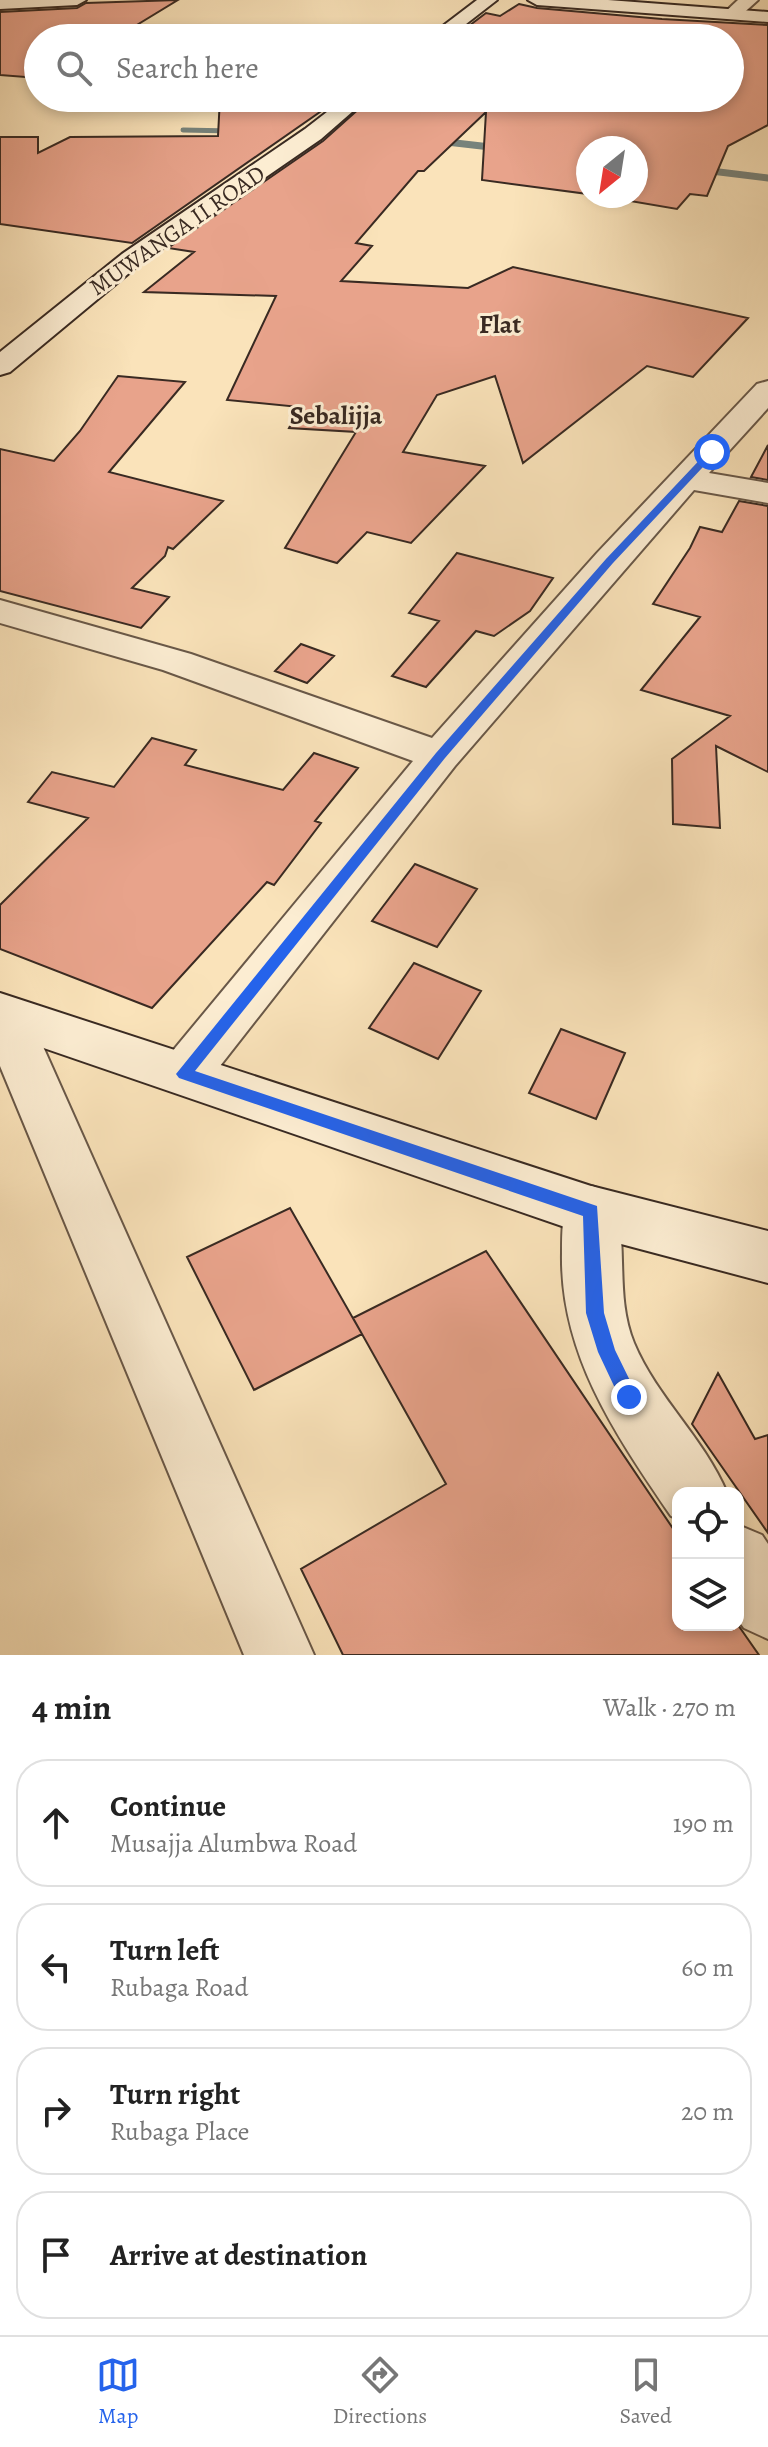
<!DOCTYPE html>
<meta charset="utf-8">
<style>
:root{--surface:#fff;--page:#f6f6f6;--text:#222;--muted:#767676;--line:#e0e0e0;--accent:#2563eb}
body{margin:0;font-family:Alegreya,serif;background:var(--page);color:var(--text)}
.controls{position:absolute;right:24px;bottom:24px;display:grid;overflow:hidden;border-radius:16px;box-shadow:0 4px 12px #0003}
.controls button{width:72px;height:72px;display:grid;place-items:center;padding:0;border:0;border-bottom:2px solid var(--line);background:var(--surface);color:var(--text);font:40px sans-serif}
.compass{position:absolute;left:576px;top:136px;width:72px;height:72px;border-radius:50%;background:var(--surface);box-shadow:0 4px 12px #0003;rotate:210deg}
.stop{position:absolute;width:24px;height:24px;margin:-18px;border:6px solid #2563eb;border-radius:50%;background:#fff}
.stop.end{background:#2563eb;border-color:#fff;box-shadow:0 2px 8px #0008}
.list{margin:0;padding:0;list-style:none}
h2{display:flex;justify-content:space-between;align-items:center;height:104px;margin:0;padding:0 32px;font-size:34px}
h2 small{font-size:26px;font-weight:400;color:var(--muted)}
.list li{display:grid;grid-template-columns:52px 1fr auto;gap:24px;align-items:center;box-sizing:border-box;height:128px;margin:0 16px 16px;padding:0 16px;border:2px solid var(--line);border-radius:32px}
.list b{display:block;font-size:30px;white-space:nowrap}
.list p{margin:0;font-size:26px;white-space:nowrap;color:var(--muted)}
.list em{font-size:26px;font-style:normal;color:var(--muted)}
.icon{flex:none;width:44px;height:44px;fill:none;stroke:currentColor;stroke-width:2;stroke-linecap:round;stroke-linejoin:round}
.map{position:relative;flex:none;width:768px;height:1655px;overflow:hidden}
.search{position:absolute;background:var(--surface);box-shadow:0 4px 12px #0003;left:24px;right:24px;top:24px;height:88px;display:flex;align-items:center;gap:20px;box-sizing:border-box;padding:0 28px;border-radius:44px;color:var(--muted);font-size:30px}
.sheet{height:680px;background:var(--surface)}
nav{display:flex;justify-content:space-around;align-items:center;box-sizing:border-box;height:112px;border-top:2px solid var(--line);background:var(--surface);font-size:22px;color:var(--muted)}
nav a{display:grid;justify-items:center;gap:4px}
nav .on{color:var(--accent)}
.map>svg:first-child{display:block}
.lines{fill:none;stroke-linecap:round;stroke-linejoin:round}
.stream-far1{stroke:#76827b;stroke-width:5}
.stream{stroke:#76827b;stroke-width:7}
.building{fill:#e8a38b;stroke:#392a22;stroke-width:2}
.street-casing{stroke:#695848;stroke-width:4}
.secondary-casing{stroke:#392a22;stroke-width:4}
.street{fill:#fcedd2;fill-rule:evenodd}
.secondary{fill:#fcedd2;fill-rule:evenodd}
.route{fill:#2563eb}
.labels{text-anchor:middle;stroke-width:6;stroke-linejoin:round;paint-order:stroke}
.far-street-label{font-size:24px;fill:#392a22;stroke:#fcedd2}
.far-quarter-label{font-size:26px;font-weight:bold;fill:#392a22;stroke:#fcedd2}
</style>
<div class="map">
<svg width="768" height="1655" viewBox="0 0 768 1655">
<rect width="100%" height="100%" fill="#fae3ba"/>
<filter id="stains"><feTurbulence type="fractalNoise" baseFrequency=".0025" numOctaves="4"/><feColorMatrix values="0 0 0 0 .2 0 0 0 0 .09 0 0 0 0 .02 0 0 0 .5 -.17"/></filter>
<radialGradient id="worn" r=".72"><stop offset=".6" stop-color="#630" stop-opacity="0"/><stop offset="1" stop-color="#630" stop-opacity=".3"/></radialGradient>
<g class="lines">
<path class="stream-far1" d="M 183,130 L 232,131
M 438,141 L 451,142"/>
<path class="stream" d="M 438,141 L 499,148
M 703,170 L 768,178"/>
</g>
<path class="building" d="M 178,0 L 117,37 L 38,38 L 38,78 L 0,75 L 0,12 L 77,8 L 86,3 Z
M 519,4 L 537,8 L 662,19 L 768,25 L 768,125 L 728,146 L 707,196 L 690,194 L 677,209 L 601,196 L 636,196 L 636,148 L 588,148 L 588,194 L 482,180 L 486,112 L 424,171 L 418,171 L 356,243 L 372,246 L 341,281 L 468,288 L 513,267 L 748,318 L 693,377 L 647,366 L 523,463 L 495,376 L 437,395 L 403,452 L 485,466 L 411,543 L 367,532 L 337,563 L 285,548 L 356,432 L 289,428 L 300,407 L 227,400 L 276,296 L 144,292 L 194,252 L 168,248 L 323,141 L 371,98 L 730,98 L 730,38 L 453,38 L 486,13 L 500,16 Z
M 220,98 L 340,98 L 132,243 L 0,224 L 0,137 L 38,137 L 38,153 L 70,137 L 218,136 Z
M 118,376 L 185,382 L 109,472 L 223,501 L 173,549 L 168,547 L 165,556 L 132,588 L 169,597 L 141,628 L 0,591 L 0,449 L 54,461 L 80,431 Z
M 768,445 L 768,480 L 751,477 Z
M 739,501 L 768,506 L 768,772 L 716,746 L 720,828 L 673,824 L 672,759 L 730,716 L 641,690 L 700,617 L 653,604 L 690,548 L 700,527 L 722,532 Z
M 457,553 L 553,578 L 530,611 L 494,636 L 476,631 L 426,687 L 392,676 L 439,621 L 409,613 Z
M 301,644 L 334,656 L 307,683 L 275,671 Z
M 152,738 L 196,750 L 185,765 L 283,790 L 314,753 L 358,768 L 315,821 L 321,823 L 274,885 L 267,882 L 152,1008 L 0,949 L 0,905 L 88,818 L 28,802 L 52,772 L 114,787 Z
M 415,864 L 477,889 L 437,947 L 372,921 Z
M 414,963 L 481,991 L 438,1059 L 369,1028 Z
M 561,1029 L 625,1053 L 596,1119 L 529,1093 Z
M 290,1208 L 362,1334 L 254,1390 L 187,1257 Z
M 486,1251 L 678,1536 L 678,1625 L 738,1625 L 759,1655 L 343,1655 L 301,1569 L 446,1484 L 353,1318 Z
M 718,1373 L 755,1439 L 768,1435 L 768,1533 L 692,1424 Z"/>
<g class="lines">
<defs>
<path id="street" d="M 738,0 L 758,0 L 738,18 L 726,18 L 723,14 Z
M 768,381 L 768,408 L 709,473 L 768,483 L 768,503 L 694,490 L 455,766 L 202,1089 L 184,1095 L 166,1089 L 158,1074 L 166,1059 L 413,761 L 163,670 L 0,623 L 0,600 L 191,654 L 432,738 L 597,553 L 757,384 Z
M 4,995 L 22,1001 L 29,1015 L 314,1655 L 244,1655 L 0,1066 L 0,997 Z
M 591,1186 L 611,1193 C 631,1236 613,1292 634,1343 C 657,1398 704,1438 727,1493 L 678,1493 L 678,1519 L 671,1516 C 616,1435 560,1355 562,1253 C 562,1231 562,1213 571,1193 Z
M 738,1525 L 762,1535 L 768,1544 L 768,1639 L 744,1628 L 738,1620 Z"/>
<path id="secondary" d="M 0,0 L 86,0 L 77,5 L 0,9 Z
M 477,0 L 497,0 L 448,38 L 427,38 Z
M 528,0 L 608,0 L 768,12 L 768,22 L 537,5 Z
M 345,98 L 368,98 L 321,139 L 140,264 L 10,372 L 0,375 L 0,352 L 122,254 L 305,129 Z
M 0,993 L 591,1186 L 768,1231 L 768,1283 L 591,1236 L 0,1033 Z"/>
</defs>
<use href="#street" class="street-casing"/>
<use href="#secondary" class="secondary-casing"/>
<use href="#street" class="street"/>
<use href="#secondary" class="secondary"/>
</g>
<path class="route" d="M 709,450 L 717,452 L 613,563 L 445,758 L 195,1071 L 597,1206 L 604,1313 L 615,1350 L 638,1397 L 635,1403 L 629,1406 L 622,1403 L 598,1352 L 586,1313 L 583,1216 L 179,1078 L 176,1074 L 436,753 L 606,559 Z"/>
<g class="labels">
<g class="far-street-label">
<text transform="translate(177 230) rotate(-35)" y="8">MUWANGA II ROAD</text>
</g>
<g class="far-quarter-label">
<text x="500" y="333">Flat</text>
<text x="336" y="424">Sebalijja</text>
</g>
</g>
<rect width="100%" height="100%" filter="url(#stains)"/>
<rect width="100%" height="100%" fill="url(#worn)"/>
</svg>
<div class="controls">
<button><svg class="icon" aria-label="locate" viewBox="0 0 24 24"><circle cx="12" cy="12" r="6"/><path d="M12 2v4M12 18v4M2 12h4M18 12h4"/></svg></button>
<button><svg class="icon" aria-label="layers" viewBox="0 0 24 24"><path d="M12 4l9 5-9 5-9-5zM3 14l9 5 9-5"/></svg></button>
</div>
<svg class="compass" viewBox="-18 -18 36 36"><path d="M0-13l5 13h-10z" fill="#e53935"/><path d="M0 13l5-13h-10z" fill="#767676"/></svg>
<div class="stop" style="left:712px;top:452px"></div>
<div class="stop end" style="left:629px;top:1397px"></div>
<div class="search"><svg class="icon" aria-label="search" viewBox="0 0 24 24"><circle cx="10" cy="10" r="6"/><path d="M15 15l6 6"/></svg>Search here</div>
</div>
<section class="sheet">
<h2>4 min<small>Walk · 270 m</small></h2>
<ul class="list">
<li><svg class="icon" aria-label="ahead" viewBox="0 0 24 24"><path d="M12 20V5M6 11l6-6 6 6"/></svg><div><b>Continue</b><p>Musajja Alumbwa Road</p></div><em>190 m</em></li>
<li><svg class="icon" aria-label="left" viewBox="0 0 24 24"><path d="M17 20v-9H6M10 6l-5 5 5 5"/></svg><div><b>Turn left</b><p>Rubaga Road</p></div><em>60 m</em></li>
<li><svg class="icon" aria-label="right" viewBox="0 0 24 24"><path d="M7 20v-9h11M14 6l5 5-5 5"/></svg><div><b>Turn right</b><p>Rubaga Place</p></div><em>20 m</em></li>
<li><svg class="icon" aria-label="arrive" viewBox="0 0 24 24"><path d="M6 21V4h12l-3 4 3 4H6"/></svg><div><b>Arrive at destination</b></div></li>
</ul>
</section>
<nav>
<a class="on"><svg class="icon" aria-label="map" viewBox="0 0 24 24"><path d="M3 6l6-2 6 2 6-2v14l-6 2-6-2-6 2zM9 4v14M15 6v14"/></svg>Map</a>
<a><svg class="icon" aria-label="directions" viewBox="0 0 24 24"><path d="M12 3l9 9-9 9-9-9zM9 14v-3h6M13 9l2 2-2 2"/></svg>Directions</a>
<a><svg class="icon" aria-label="saved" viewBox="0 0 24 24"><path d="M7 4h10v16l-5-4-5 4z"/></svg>Saved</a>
</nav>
